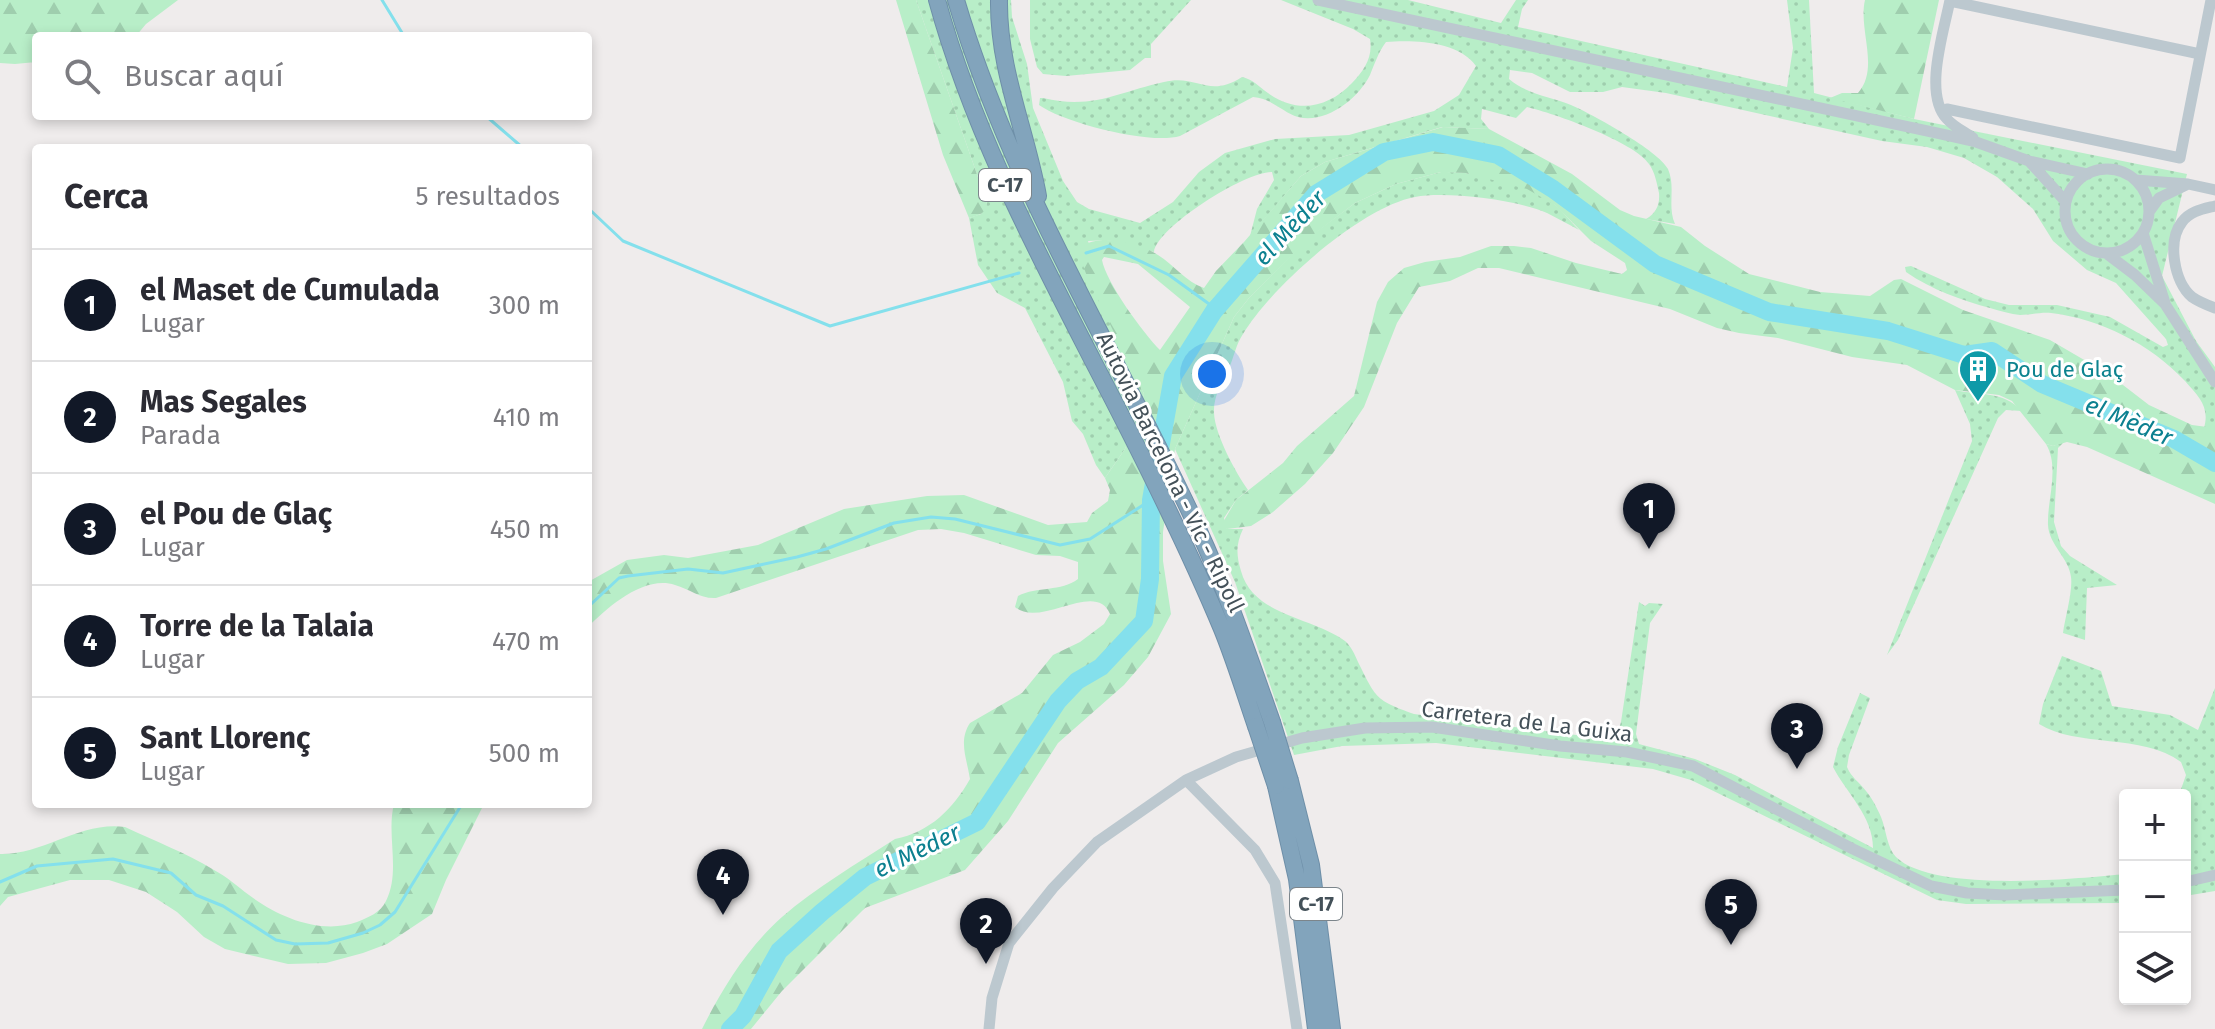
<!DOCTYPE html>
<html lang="es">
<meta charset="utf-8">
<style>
:root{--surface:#fff;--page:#f2f2f3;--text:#2b2b33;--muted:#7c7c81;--line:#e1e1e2;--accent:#111827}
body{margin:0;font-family:"Fira Sans",sans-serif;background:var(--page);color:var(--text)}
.controls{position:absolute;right:24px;bottom:24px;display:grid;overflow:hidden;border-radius:8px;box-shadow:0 4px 12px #0003}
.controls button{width:72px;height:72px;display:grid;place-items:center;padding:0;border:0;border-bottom:2px solid var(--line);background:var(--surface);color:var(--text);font:40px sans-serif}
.you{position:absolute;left:1212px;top:374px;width:28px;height:28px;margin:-20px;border:6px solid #fff;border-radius:50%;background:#1a73e8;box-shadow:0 0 0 12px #1a73e833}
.badge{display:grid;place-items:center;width:52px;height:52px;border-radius:50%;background:var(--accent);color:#fff;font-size:26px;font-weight:700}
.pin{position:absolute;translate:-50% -66px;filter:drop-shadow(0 2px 4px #0008)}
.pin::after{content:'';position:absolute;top:42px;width:28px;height:24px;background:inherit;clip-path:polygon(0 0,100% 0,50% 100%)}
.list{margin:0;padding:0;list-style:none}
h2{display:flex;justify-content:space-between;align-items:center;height:104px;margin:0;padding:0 32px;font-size:34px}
h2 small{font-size:26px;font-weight:400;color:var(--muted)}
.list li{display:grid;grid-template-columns:52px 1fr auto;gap:24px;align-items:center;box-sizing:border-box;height:112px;padding:0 32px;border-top:2px solid var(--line)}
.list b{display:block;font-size:30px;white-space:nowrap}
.list p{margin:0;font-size:26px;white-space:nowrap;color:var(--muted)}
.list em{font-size:26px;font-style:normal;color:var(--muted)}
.icon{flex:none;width:44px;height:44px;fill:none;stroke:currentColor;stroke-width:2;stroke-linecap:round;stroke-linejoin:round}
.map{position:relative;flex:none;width:2215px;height:1029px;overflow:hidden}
.search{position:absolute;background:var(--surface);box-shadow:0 4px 12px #0003;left:32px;top:32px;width:560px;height:88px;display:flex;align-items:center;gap:20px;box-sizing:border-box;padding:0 28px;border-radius:8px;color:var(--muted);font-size:30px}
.panel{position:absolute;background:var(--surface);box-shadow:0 4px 12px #0003;left:32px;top:144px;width:560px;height:664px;border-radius:8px}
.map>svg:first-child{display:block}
.grass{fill:url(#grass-dots)}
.forest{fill:url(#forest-firs);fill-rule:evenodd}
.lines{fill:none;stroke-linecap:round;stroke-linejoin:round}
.stream{stroke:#84e0ec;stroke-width:3}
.river{stroke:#84e0ec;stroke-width:18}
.highway-casing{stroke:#6e8fa8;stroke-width:18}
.minor{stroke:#bcc8cf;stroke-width:11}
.highway{stroke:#82a4bc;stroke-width:16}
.highway-bridge-casing{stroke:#6e8fa8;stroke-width:18;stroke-linecap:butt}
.highway-bridge{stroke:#82a4bc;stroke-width:16}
.labels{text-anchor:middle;stroke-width:6;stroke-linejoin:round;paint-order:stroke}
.shield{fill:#fff;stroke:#7c858b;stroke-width:2}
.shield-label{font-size:20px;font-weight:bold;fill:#445159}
.culture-label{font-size:22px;fill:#0d838f;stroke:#fff;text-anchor:start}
.street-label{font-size:22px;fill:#445159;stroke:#fff}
.water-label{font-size:24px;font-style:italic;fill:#0c8090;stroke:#fff}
</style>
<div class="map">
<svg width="2215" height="1029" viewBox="0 0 2215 1029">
<defs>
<pattern id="grass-dots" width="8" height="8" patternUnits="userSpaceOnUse" patternTransform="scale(2)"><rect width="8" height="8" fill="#b8eec8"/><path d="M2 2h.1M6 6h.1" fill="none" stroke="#9fceae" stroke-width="1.8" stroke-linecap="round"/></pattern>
<pattern id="forest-firs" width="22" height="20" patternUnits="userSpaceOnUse" patternTransform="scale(2)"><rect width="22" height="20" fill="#b8eec8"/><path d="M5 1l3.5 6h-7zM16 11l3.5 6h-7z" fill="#9fceae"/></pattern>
</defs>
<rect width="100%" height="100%" fill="#efecec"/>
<path class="grass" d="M 916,0 L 1011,0 L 1012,17 L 1027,64 L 1033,108 L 1063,181 L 1077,202 L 1089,209 L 1140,223 L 1173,202 L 1199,172 L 1225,153 L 1275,139 L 1349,135 L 1434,111 L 1459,95 L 1476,66 C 1458,41 1414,40 1386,42 C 1378,53 1375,63 1370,75 C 1358,99 1326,124 1298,117 C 1282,112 1271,98 1253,97 L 1180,136 C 1150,145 1064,123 1039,105 L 1040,98 L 1043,98 C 1093,110 1118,92 1164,82 C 1198,74 1208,99 1242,77 C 1254,80 1258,86 1268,93 C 1297,114 1328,108 1352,83 C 1364,70 1373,58 1370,39 L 1353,29 L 1281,0 L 1408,0 L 1501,23 L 1516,0 L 1528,0 L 1522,9 L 1518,27 L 1787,87 L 1793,48 L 1787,0 L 1809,0 L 1814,93 L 1914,119 L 2187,174 L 2162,276 L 2196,341 L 2215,367 L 2215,428 L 2204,428 C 2210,407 2199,397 2185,381 C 2150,344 2101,319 2051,313 C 2041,312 2031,315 2020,315 C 2011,314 2000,311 1990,308 C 1961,300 1932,290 1906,272 L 1905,267 L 1911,266 L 1985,299 L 2009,305 L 2057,305 L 2110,317 L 2163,347 L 2168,345 L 2166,339 L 2116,283 L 2087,270 L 2053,241 L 2033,209 L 1997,177 L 1964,158 L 1927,147 L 1882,141 L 1666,93 L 1622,87 L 1603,92 L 1570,92 L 1532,73 L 1510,70 L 1509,79 C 1528,95 1550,96 1571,105 C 1592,114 1659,151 1668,169 C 1676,187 1667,206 1675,224 L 1646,219 C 1656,213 1660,205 1659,193 C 1657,184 1655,172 1649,164 C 1635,142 1553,113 1527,107 L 1516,118 L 1482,109 L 1481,119 L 1489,129 L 1442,127 L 1325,162 L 1301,176 L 1250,236 L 1257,209 L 1274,180 L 1272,172 C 1246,171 1157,227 1154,252 L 1108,240 L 1088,241 L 1127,357 L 1144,394 L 1125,449 L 1105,478 L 1096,465 L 1083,434 L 1072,421 L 1063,382 L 1025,308 L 997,293 L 978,265 L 969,218 L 981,214 L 987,203 Z
M 1030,0 L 1191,0 L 1151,44 L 1151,58 L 1145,58 L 1130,70 L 1066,76 L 1043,74 L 1037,67 L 1030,39 Z
M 1441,172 C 1477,171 1523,182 1552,202 C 1562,210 1570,221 1579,230 C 1568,224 1557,218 1547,213 C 1517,200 1447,191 1415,197 C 1361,207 1271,287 1243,334 C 1236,344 1234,357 1229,368 C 1222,382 1213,397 1214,413 C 1215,435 1236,473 1248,490 L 1236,500 L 1224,518 L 1227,529 L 1243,529 C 1236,544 1236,554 1241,571 C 1253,616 1313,617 1345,641 C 1351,646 1355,655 1358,662 C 1376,698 1375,700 1414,714 L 1607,739 L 1617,735 L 1621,722 L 1639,602 L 1645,606 L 1649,603 L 1663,604 L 1650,623 L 1636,734 L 1639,744 L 1695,759 L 1735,775 L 1873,848 C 1873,816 1847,794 1833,767 L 1838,747 L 1860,693 L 1870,698 L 1849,755 L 1847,767 C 1851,777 1859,782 1866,791 C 1872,798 1877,808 1881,817 C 1886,829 1887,848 1896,857 C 1933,893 2074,879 2125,874 L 2125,903 L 1966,904 L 1937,900 L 1691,780 L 1653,769 L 1436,743 L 1342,746 L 1294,755 L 1235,582 L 1175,449 L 1234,317 L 1249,298 L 1312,235 L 1355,203 L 1396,184 Z
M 1955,390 C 1980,396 2002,390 2022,411 L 2006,410 L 1998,418 L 1898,640 L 1887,655 L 1972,441 L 1970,424 Z
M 2064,442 L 2058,448 L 2054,522 L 2061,546 L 2070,556 L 2117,585 L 2087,588 L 2085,640 L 2063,633 C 2065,618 2073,591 2071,577 C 2069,558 2049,545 2048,525 C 2047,499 2060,468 2046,444 L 2053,446 Z
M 2062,656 L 2101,671 L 2112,706 L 2170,715 L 2198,730 L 2215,688 L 2215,891 L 2185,896 L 2185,795 L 2179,795 L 2186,775 L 2181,762 C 2142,733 2077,748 2039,724 L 2043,704 Z"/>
<path class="forest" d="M 0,0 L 178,0 L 146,24 L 136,36 L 36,36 L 36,62 L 15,64 L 0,63 Z
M 896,0 L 916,0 L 987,203 C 986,214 979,215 969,218 L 943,155 Z
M 1865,0 L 1939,0 L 1914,119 L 1830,98 L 1842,93 L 1858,93 C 1880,68 1858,30 1865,0 Z
M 1443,127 L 1489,129 L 1572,174 L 1620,210 L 1634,216 L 1681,227 L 1705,246 L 1749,274 L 1820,292 L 1870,296 L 1894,280 L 1901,279 L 1963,310 L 2050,340 L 2110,375 L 2149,405 L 2192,425 L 2215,428 L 2215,504 L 2087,447 L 2067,442 L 2053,446 L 2046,444 L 2012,401 L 1999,395 L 1955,390 L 1907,365 L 1852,357 L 1778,338 L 1739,333 L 1717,328 L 1670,309 L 1499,268 L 1478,268 L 1450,281 L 1419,287 L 1397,323 L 1364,407 L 1333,453 L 1305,484 L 1273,512 L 1251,526 L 1227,529 L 1222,524 L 1236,500 L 1283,463 L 1297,446 L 1354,396 L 1377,302 L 1388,282 L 1404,268 L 1425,262 L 1460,257 L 1491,246 L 1514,246 L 1531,248 L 1576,263 L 1622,274 L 1627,270 L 1625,263 L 1591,241 L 1555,205 L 1527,189 L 1466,173 L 1441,172 L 1396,184 L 1355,203 L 1313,235 L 1249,298 L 1234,317 L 1175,449 L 1163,532 L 1163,561 L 1171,614 L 1148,657 L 1124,685 L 1058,743 L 1008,821 L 965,870 L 865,908 L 782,991 L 751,1029 L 702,1029 C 722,989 747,948 782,917 C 815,888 858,863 895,839 C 930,832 953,809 970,779 C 967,759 958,741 970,723 L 1022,693 L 1053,655 L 1080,642 L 1104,624 L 1110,614 C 1096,579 1040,629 1015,607 L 1018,596 C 1037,586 1061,592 1078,579 L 1078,562 L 1060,556 L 1036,555 L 964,533 L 941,529 L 918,530 L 716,598 C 700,599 690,589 675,585 C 644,575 608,607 588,627 L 588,582 L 627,560 L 664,555 L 688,558 L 758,545 L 844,509 L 927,496 L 964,495 L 1048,525 L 1087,522 L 1092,513 L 1108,501 L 1110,490 L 1105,478 L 1125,449 L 1144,394 L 1088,279 L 1081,260 L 1080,247 C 1099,233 1139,242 1158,255 C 1174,265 1186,282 1204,288 L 1216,271 L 1244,242 L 1301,176 L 1325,162 ZM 1104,257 L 1138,264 L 1190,307 L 1160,350 C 1143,333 1106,282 1102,260 Z
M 394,804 L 484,804 L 446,880 L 432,914 L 387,944 L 363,953 L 326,963 L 288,964 L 225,949 L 204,937 L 177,912 L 146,892 L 109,880 L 70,880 L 8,897 L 0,906 L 0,854 C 44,855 80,821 125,827 C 155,841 186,853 214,870 C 227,877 237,886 249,895 C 278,917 321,935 357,922 C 369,917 380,913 386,901 C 401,871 386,835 394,804 Z"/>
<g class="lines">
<path class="stream" d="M 382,0 L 404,36
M 486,116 L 523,148
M 588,208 L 623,241 L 830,326 L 1019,273
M 1086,253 L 1109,246 L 1169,275 L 1216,309
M 588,607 L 619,578 L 628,576 L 688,569 L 723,573 L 797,557 L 826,549 L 894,523 L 931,517 L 955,519 L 1060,545 L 1090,539 L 1151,500
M 0,882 L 37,866 L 113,859 L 171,873 L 196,895 L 223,906 L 276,940 L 295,944 L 328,943 L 363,933 L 380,925 L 395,912 L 462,804"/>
<path class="river" d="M 730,1029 L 743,1016 L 779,951 L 822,912 L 865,877 L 977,822 L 1058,701 L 1077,681 L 1101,667 L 1144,621 L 1150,579 L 1151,500 L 1173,376 L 1214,311 L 1316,194 L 1384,152 L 1433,142 L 1498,155 L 1553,189 L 1655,264 L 1769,312 L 1888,331 L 1964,355 L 1992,351 L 2042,384 L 2174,439 L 2215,463"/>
<defs>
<path id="highway" d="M 937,0 C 972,128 1033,244 1093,361 C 1139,449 1184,538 1222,629 C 1235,661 1245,694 1256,726
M 956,0 C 1011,187 1117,353 1198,529 C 1227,592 1249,657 1272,722
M 999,0 C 998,69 1026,130 1038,196
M 1290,781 L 1311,865 L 1332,1029
M 1276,786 L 1297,879 L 1316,1029"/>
</defs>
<use href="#highway" class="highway-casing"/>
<path class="minor" d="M 1318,0 L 1946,135 L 1976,142 L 2029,161 L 2088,174
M 1950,0 C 1944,31 1923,94 1947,119 C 1954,127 1965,132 1973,138
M 1950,1 L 2200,54
M 1947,109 L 2180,158 L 2211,0
M 2029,161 L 2066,202
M2065 211a42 42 0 1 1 84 0a42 42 0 1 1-84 0Z
M 2136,180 L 2188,184 L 2215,190
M 2215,206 C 2203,209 2190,211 2182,222 C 2167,241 2174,282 2192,297 C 2199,302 2207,305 2215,308
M 2149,212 L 2159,198 L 2186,185
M 2143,233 L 2165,303
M 2106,253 L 2135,275 L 2165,304 L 2215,382
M 1186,780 L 1255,850 L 1275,883 L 1297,1029
M 2185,882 L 2215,875
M 989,1029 L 992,998 L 1009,943 L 1053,888 L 1097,842 L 1186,780 L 1236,757 L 1302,738 L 1365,728 L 1432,727 L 1560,746 L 1627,752 L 1693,766 L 1853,849 L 1931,886 L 1967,893 L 2005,895 L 2125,890"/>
<use href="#highway" class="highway"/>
<defs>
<path id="highway-bridge" d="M 1272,722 L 1290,781
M 1256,726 L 1276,786"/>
</defs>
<use href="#highway-bridge" class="highway-bridge-casing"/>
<use href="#highway-bridge" class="highway-bridge"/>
</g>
<defs>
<symbol id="building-pin" viewBox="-11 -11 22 30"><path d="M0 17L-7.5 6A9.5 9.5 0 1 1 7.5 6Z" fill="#0f9aa8" stroke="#fff"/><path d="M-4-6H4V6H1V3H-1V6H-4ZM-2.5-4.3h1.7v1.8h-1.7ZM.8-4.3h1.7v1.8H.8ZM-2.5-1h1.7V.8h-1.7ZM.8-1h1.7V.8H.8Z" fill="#fff"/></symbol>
</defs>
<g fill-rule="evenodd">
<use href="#building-pin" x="1956" y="347" width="44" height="60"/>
</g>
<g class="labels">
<g class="shield">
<rect x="979" y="169" width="52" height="32" rx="6"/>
<rect x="1290" y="888" width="52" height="32" rx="6"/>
</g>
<g class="shield-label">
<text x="1005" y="192">C-17</text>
<text x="1316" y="911">C-17</text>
</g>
<g class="culture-label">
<text x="2006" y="377">Pou de Glaç</text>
</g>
<g class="street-label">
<text transform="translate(1171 472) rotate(64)" y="8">Autovia Barcelona - Vic - Ripoll</text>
<text transform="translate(1527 721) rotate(7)" y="8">Carretera de La Guixa</text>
</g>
<g class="water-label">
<text transform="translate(1290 228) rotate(-47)" y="8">el Mèder</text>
<text transform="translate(2129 421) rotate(23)" y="8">el Mèder</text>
<text transform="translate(917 851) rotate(-26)" y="8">el Mèder</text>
</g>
</g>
</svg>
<div class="controls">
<button>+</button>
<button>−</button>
<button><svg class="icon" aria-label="layers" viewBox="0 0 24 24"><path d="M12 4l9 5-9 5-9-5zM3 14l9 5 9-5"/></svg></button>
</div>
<div class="you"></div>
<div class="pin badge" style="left:1649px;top:549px">1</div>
<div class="pin badge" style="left:986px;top:964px">2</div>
<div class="pin badge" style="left:1797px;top:769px">3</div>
<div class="pin badge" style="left:723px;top:915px">4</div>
<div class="pin badge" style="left:1731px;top:945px">5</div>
<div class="search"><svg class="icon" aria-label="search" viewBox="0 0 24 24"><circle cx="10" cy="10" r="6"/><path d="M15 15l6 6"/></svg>Buscar aquí</div>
<section class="panel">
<h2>Cerca<small>5 resultados</small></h2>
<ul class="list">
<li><span class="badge">1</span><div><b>el Maset de Cumulada</b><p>Lugar</p></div><em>300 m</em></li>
<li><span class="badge">2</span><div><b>Mas Segales</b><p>Parada</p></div><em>410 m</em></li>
<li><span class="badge">3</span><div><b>el Pou de Glaç</b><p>Lugar</p></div><em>450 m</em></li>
<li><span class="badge">4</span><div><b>Torre de la Talaia</b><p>Lugar</p></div><em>470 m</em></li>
<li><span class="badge">5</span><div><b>Sant Llorenç</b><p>Lugar</p></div><em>500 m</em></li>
</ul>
</section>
</div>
